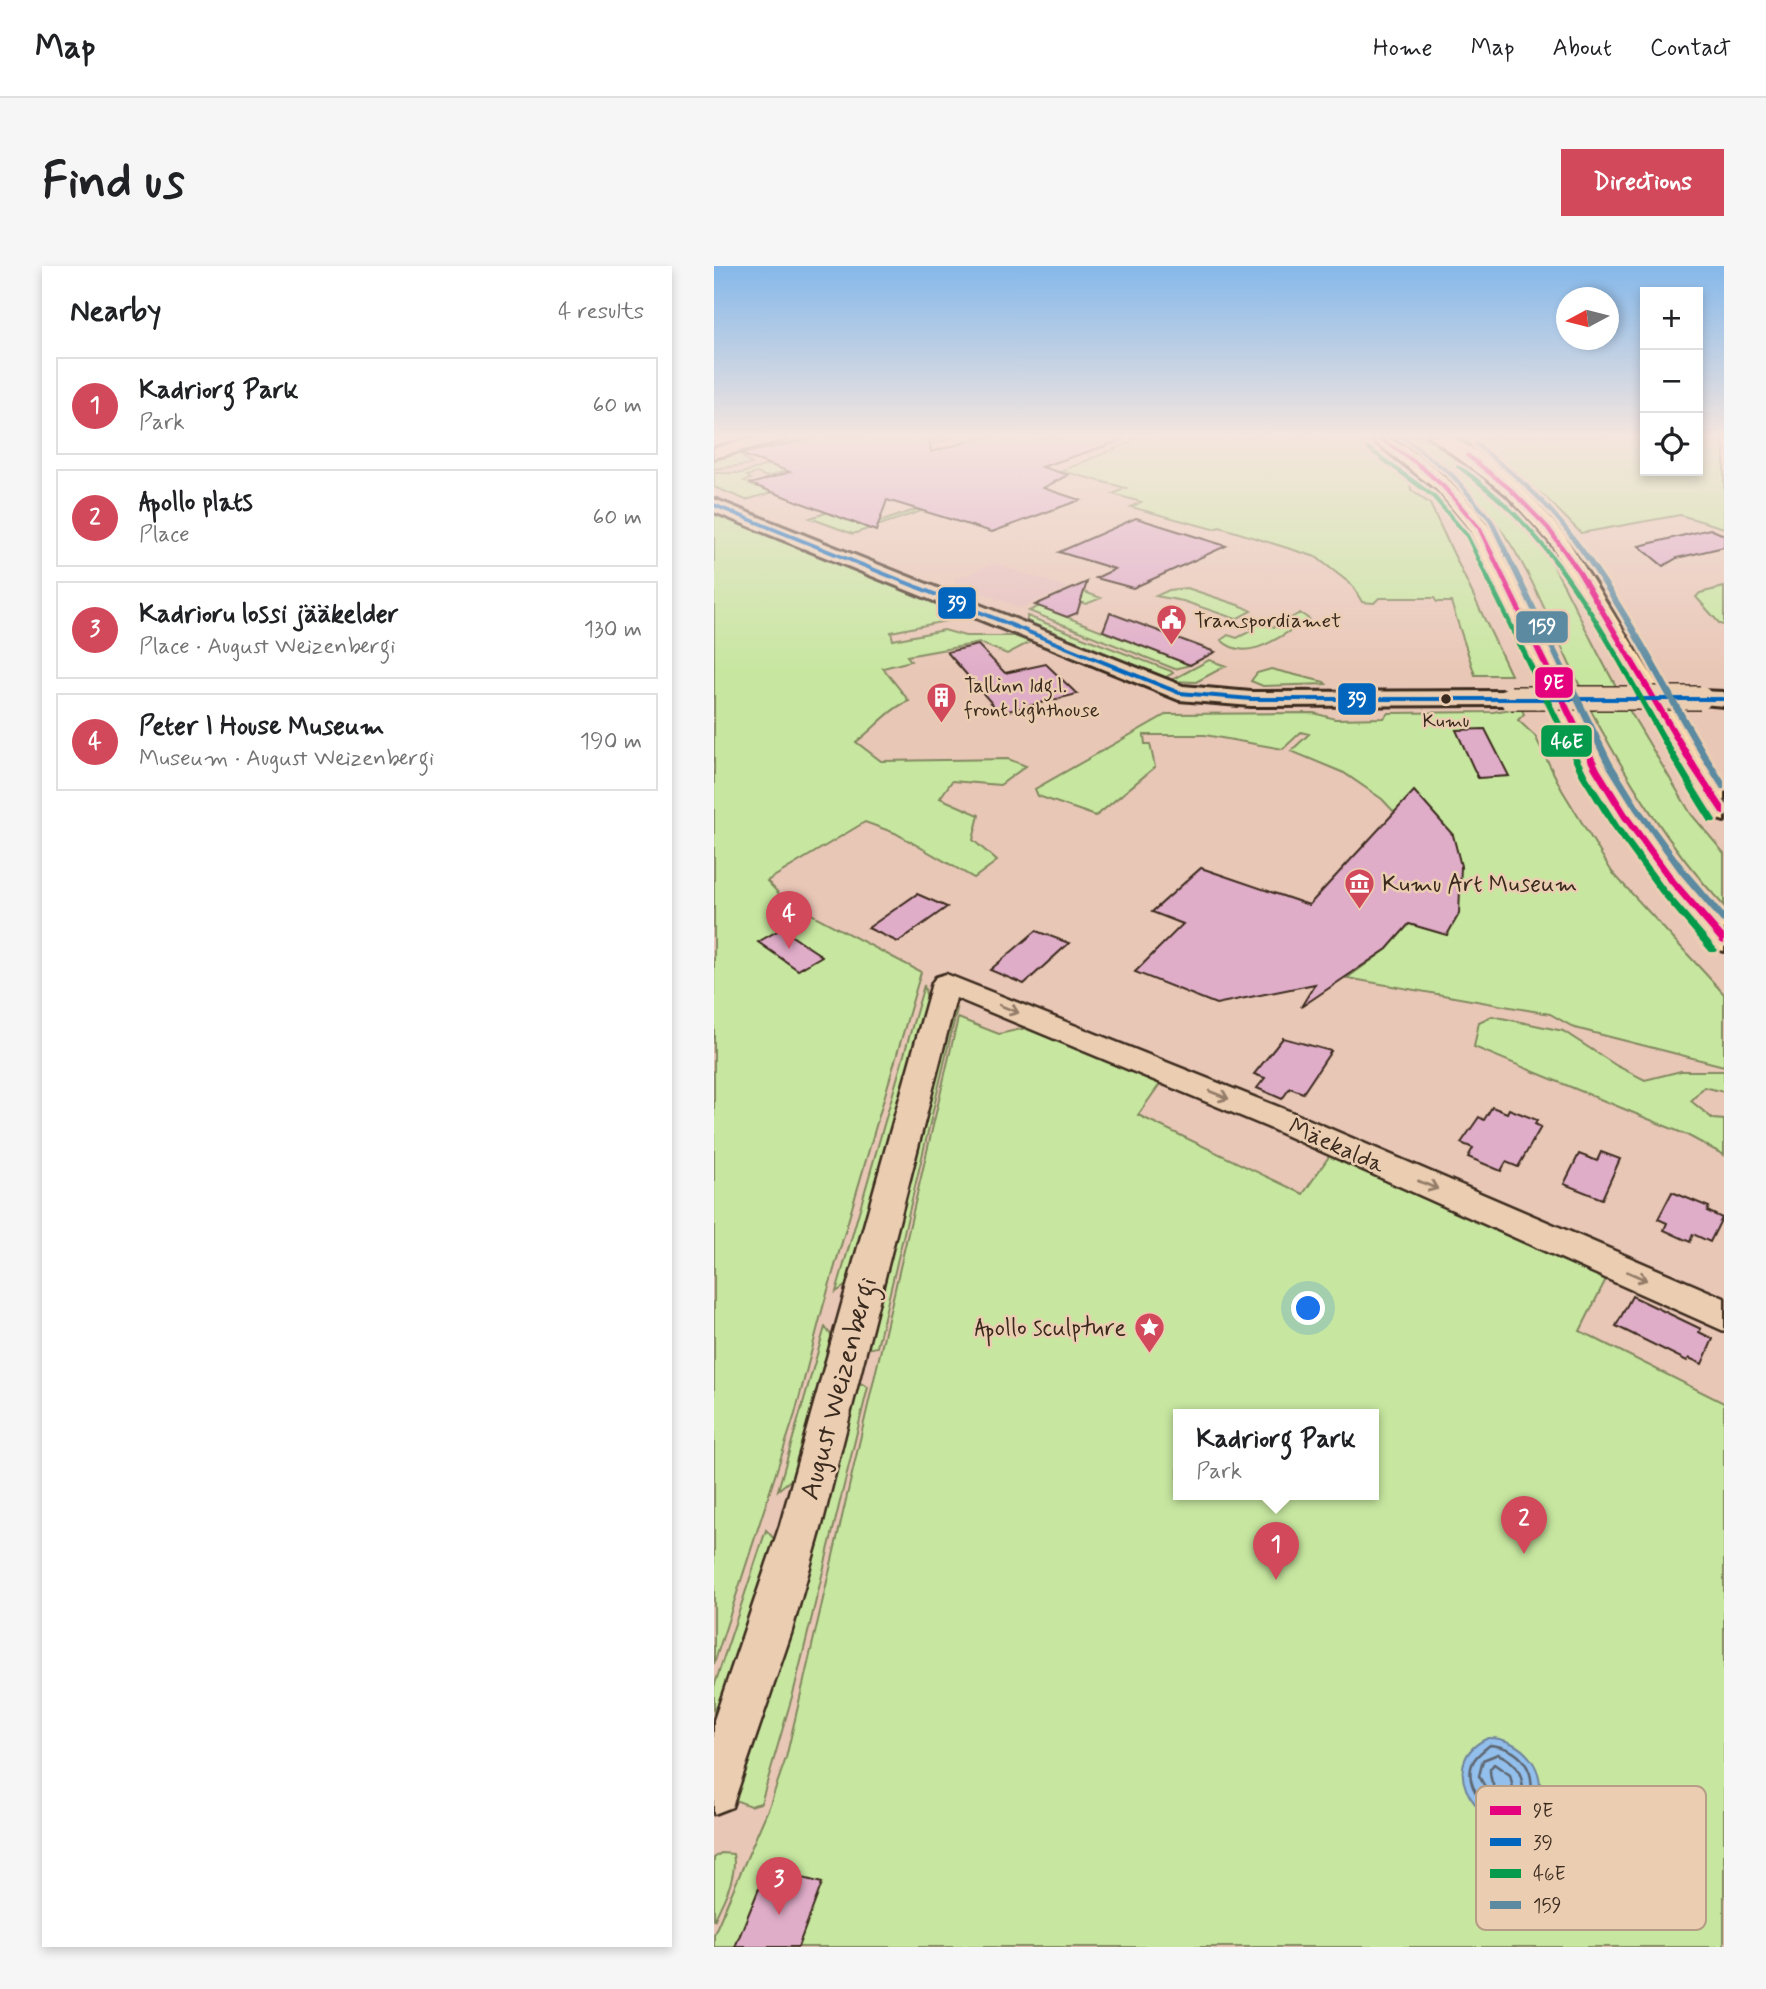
<!DOCTYPE html>
<meta charset="utf-8">
<style>
:root{--surface:#fff;--page:#f6f6f6;--text:#202124;--muted:#757577;--line:#e0e0e0;--accent:#d1495b}
body{margin:0;font-family:Mynerve,sans-serif;background:var(--page);color:var(--text)}
.controls{position:absolute;right:21px;top:21px;display:grid;overflow:hidden;border-radius:0px;box-shadow:0 4px 10px #0003}
.controls button{width:63px;height:63px;display:grid;place-items:center;padding:0;border:0;border-bottom:2px solid var(--line);background:var(--surface);color:var(--text);font:35px sans-serif}
.compass{position:absolute;left:842px;top:21px;width:63px;height:63px;border-radius:50%;background:var(--surface);box-shadow:0 4px 10px #0003;rotate:263deg}
.you{position:absolute;left:595px;top:1043px;width:24px;height:24px;margin:-18px;border:5px solid #fff;border-radius:50%;background:#1a73e8;box-shadow:0 0 0 10px #1a73e833}
.badge{display:grid;place-items:center;width:46px;height:46px;border-radius:50%;background:var(--accent);color:#fff;font-size:23px;font-weight:700}
.pin{position:absolute;translate:-50% -58px;filter:drop-shadow(0 2px 4px #0008)}
.pin::after{content:'';position:absolute;top:37px;width:24px;height:21px;background:inherit;clip-path:polygon(0 0,100% 0,50% 100%)}
.popup{position:absolute;left:459px;top:1143px;width:206px;height:91px;box-sizing:border-box;display:grid;place-content:center;border-radius:0px;background:var(--surface);filter:drop-shadow(0 2px 5px #0005);font-size:23px;white-space:nowrap;color:var(--muted)}
.popup b{font-size:26px;color:var(--text)}
.popup::after{content:'';position:absolute;left:50%;top:100%;margin-left:-14px;border:14px solid transparent;border-top-color:var(--surface)}
.list{margin:0;padding:0;list-style:none}
h2{display:flex;justify-content:space-between;align-items:center;height:91px;margin:0;padding:0 28px;font-size:30px}
h2 small{font-size:23px;font-weight:400;color:var(--muted)}
.list li{display:grid;grid-template-columns:46px 1fr auto;gap:21px;align-items:center;box-sizing:border-box;height:98px;margin:0 14px 14px;padding:0 14px;border:2px solid var(--line);border-radius:0px}
.list b{display:block;font-size:26px;white-space:nowrap}
.list p{margin:0;font-size:23px;white-space:nowrap;color:var(--muted)}
.list em{font-size:23px;font-style:normal;color:var(--muted)}
.icon{flex:none;width:38px;height:38px;fill:none;stroke:currentColor;stroke-width:2;stroke-linecap:round;stroke-linejoin:round}
.map{position:relative;flex:none;width:1010px;height:1681px;overflow:hidden;border-radius:0px}
header{display:flex;align-items:center;gap:42px;box-sizing:border-box;height:98px;padding:0 35px;background:var(--surface);border-bottom:2px solid var(--line)}
header strong{font-size:33px}
nav{display:flex;gap:38px;margin-inline-start:auto;font-size:24px}
.intro{display:flex;align-items:center;justify-content:space-between;box-sizing:border-box;height:168px;padding:0 42px}
h1{margin:0;font-size:49px}
.button{padding:18px 32px;border-radius:0px;background:var(--accent);color:#fff;font-size:24px;font-weight:700}
main{display:flex;gap:42px;padding:0 42px}
aside{flex:1;background:var(--surface);border-radius:0px;box-shadow:0 4px 10px #0003}
.map>svg:first-child{display:block}
.built{fill:#e6bfbc}
.green{fill:#c7e7a0;stroke:#81885f;stroke-width:2;fill-rule:evenodd}
.water{fill:#92bfec;stroke:#6f839a;stroke-width:2}
.lines{fill:none;stroke-linecap:round;stroke-linejoin:round}
.shore{stroke:#5e6670;stroke-width:2.5}
.building{fill:#e0adc9;stroke:#3b2a1e;stroke-width:2}
.street-casing{stroke:#3b2a1e;stroke-width:5}
.secondary-casing{stroke:#3b2a1e;stroke-width:6}
.primary-casing{stroke:#3b2a1e;stroke-width:6}
.street{fill:#ebceb2;fill-rule:evenodd}
.secondary{fill:#ebceb2;fill-rule:evenodd}
.primary{fill:#fddcac;fill-rule:evenodd}
.secondary-bridge-casing{stroke:#3b2a1e;stroke-width:26;stroke-linecap:butt}
.secondary-bridge{stroke:#ebceb2;stroke-width:23}
.bus-1-casing{stroke:#ebceb2;stroke-width:6}
.bus-2-casing{stroke:#ebceb2;stroke-width:6}
.bus-3-casing{stroke:#ebceb2;stroke-width:6}
.bus-4-casing{stroke:#ebceb2;stroke-width:6}
.bus-1{fill:#e5007d;fill-rule:evenodd}
.bus-2{fill:#0065bd;fill-rule:evenodd}
.bus-3{fill:#069a4c;fill-rule:evenodd}
.bus-4{fill:#5b8aa1;fill-rule:evenodd}
.oneway{stroke:#937c68}
.bus-dot{fill:#3b2a1e;stroke:#ebceb2;stroke-width:2.5}
.labels{text-anchor:middle;stroke-width:5;stroke-linejoin:round;paint-order:stroke}
.far-bus-label{font-size:19px;fill:#3b2a1e;stroke:#ebceb2}
.far-poi-label{font-size:21px;fill:#3b2a1e;stroke:#ebceb2;text-anchor:start}
.poi-label{font-size:24px;fill:#3b2a1e;stroke:#ebceb2;text-anchor:start}
.street-label{font-size:24px;fill:#3b2a1e;stroke:#ebceb2}
.near-street-label{font-size:28px;fill:#3b2a1e;stroke:#ebceb2}
.key{fill:#ebceb2;stroke:#b69d86;stroke-width:2}
.key-label{font-size:19px;fill:#3b2a1e}
.line-badge{stroke:#ebceb2;stroke-width:2.5}
.badge-label{font-size:19px;text-anchor:middle;font-weight:bold;fill:#fff}
</style>
<header>
<strong>Map</strong>
<nav><a>Home</a><a>Map</a><a>About</a><a>Contact</a></nav>
</header>
<div class="intro"><h1>Find us</h1><a class="button">Directions</a></div>
<main>
<aside>
<h2>Nearby<small>4 results</small></h2>
<ul class="list">
<li><span class="badge">1</span><div><b>Kadriorg Park</b><p>Park</p></div><em>60 m</em></li>
<li><span class="badge">2</span><div><b>Apollo plats</b><p>Place</p></div><em>60 m</em></li>
<li><span class="badge">3</span><div><b>Kadrioru lossi jääkelder</b><p>Place · August Weizenbergi</p></div><em>130 m</em></li>
<li><span class="badge">4</span><div><b>Peter I House Museum</b><p>Museum · August Weizenbergi</p></div><em>190 m</em></li>
</ul>
</aside>
<div class="map">
<svg width="1010" height="1681" viewBox="0 0 1010 1681">
<rect width="100%" height="100%" fill="#e9c7b7"/>
<filter id="ink" filterUnits="userSpaceOnUse"><feTurbulence type="fractalNoise" baseFrequency=".0143" numOctaves="2"/><feDisplacementMap in="SourceGraphic" scale="14" xChannelSelector="R" yChannelSelector="G"/><feConvolveMatrix kernelMatrix="1 2 1 2 8 2 1 2 1" color-interpolation-filters="sRGB"/></filter>
<g filter="url(#ink)">
<path class="built" d="M 280,297 L 354,322 L 307,342 L 238,315 Z"/>
<path class="green" d="M 78,170 L 108,171 L 30,192 L 38,198 L 0,203 L 0,190 Z
M 145,170 L 242,171 L 130,206 L 88,200 L 53,211 L 43,207 L 33,210 L 37,213 L 31,215 L 52,223 L 118,209 L 32,234 L 0,221 L 0,207 L 28,207 Z
M 423,170 L 640,170 L 695,209 L 697,224 L 716,238 L 797,409 L 761,409 L 737,336 L 723,336 L 720,332 L 665,332 L 660,337 L 648,336 L 638,319 L 602,291 L 506,261 L 499,263 L 417,241 L 427,236 L 399,228 L 412,222 L 348,205 L 417,176 Z
M 681,170 C 689,170 700,168 708,170 C 724,175 744,192 757,203 C 839,269 852,334 902,420 L 866,420 C 839,367 819,305 782,257 C 754,221 719,195 681,170 Z
M 745,170 L 931,170 L 931,205 L 984,205 L 984,170 L 1010,170 L 1010,262 L 966,249 L 867,267 L 829,229 Z
M 224,236 L 234,236 L 139,268 L 96,252 L 133,240 L 151,261 Z
M 0,245 L 240,344 L 237,354 L 177,366 L 179,374 L 230,364 L 251,370 L 301,370 L 316,376 L 293,388 L 266,377 L 193,390 L 197,395 L 169,402 L 195,435 C 176,442 160,463 142,476 L 167,495 L 294,493 L 312,500 L 286,519 L 238,515 L 226,532 L 265,549 L 259,574 L 283,595 L 260,612 L 181,567 L 151,556 L 53,615 L 67,630 L 89,644 L 207,706 L 109,1041 L 81,1148 L 0,1398 Z
M 1010,321 L 1010,359 L 1006,358 L 982,331 L 986,327 Z
M 473,322 L 530,341 L 537,345 L 522,353 L 469,335 L 442,330 L 455,324 Z
M 362,323 L 387,332 L 372,338 L 366,336 L 342,347 L 476,399 L 461,403 L 315,345 Z
M 586,347 L 595,353 C 570,367 534,400 507,374 L 514,369 L 523,372 L 539,364 L 535,360 L 538,357 L 561,361 Z
M 313,350 L 457,405 L 459,407 L 450,412 L 319,358 L 313,355 Z
M 495,394 L 512,400 L 482,416 L 456,415 Z
M 557,403 L 610,416 L 612,418 L 549,420 L 537,415 L 543,407 Z
M 875,441 L 914,442 L 977,548 L 1010,587 L 1010,640 C 954,580 914,514 875,441 Z
M 798,443 L 808,444 L 810,448 L 804,454 L 821,470 L 848,524 L 898,606 L 1010,728 L 1010,800 L 861,762 L 836,748 L 633,712 L 673,683 L 697,651 L 683,549 L 668,533 L 630,507 L 577,485 L 595,468 L 587,466 L 569,483 L 491,469 L 430,469 L 431,478 L 436,478 L 441,501 L 382,550 L 324,530 L 321,523 L 453,448 L 600,447 L 621,453 L 670,452 L 674,447 L 779,446 Z
M 210,719 L 213,733 L 134,1018 L 122,1026 Z
M 243,743 L 163,1081 L 152,1083 L 235,750 Z
M 778,750 L 849,765 L 903,800 L 931,814 L 967,805 L 1010,805 L 1010,826 L 990,821 L 977,835 L 999,853 L 1010,854 L 1010,889 L 973,869 L 760,781 L 765,756 Z
M 244,752 L 285,768 L 317,761 L 448,815 L 424,849 L 589,928 L 623,879 L 899,999 L 866,1065 L 1010,1137 L 1010,1681 L 0,1681 L 0,1668 L 55,1541 L 72,1492 ZM 464,1148 L 660,1148 L 660,1228 L 464,1228 Z
M 111,1061 L 119,1072 L 79,1212 L 64,1224 Z
M 144,1116 L 154,1121 L 80,1424 L 47,1537 L 36,1540 L 21,1534 C 72,1397 108,1257 144,1116 Z
M 52,1264 L 62,1275 L 0,1458 L 0,1421 Z
M 7,1587 L 19,1588 C 24,1611 9,1634 0,1655 L 0,1592 Z"/>
<path class="water" d="M 774,1472 C 807,1471 837,1505 822,1538 C 796,1599 705,1503 774,1472 Z"/>
<g class="lines">
<path class="shore" d="M 776,1479 C 845,1486 816,1579 774,1541 C 766,1533 759,1525 757,1514 C 754,1496 763,1489 776,1479 Z
M 784,1488 C 803,1496 811,1511 808,1531 L 795,1541 L 779,1535 L 765,1510 L 769,1494 Z
M 780,1498 L 796,1509 L 799,1522 L 796,1530 C 781,1528 776,1517 776,1503 Z"/>
</g>
<path class="building" d="M 108,170 L 215,170 L 217,186 L 272,170 L 408,170 L 409,174 L 328,201 L 354,209 L 329,222 L 366,234 L 278,266 L 173,234 L 162,265 L 37,218 L 76,206 L 26,188 Z
M 422,252 L 512,280 L 419,322 L 382,312 L 401,303 L 345,286 Z
M 996,263 L 1010,269 L 1010,281 L 963,292 L 949,300 L 925,280 Z
M 373,316 L 363,347 L 353,351 L 321,339 Z
M 396,347 L 501,386 L 476,399 L 389,365 Z
M 264,379 L 291,407 L 332,398 L 363,428 L 286,447 L 233,386 Z
M 771,463 L 795,510 L 764,512 L 742,464 Z
M 700,525 L 739,569 L 747,600 L 745,648 L 733,669 L 695,658 L 673,683 L 587,741 L 601,718 L 502,738 L 421,706 L 469,658 L 438,646 L 487,602 L 595,639 Z
M 203,628 L 233,641 L 184,676 L 154,662 Z
M 67,663 L 108,690 L 84,704 L 44,676 Z
M 322,665 L 355,677 L 310,718 L 276,704 Z
M 569,772 L 617,785 L 589,827 L 576,822 L 568,833 L 543,822 L 551,812 L 540,808 Z
M 778,841 L 793,847 L 795,843 L 823,854 L 821,858 L 827,861 L 804,901 L 792,896 L 787,905 L 754,891 L 759,882 L 747,877 L 765,851 L 770,854 Z
M 887,886 L 906,893 L 888,933 L 850,918 L 865,888 L 883,895 Z
M 958,926 L 995,941 L 993,945 L 1008,952 L 996,976 L 979,968 L 976,976 L 950,964 L 953,957 L 944,953 Z
M 918,1030 L 987,1063 L 985,1066 L 999,1073 L 988,1098 L 975,1092 L 973,1095 L 902,1060 Z
M 53,1603 L 108,1617 L 84,1681 L 21,1681 Z"/>
<g class="lines">
<defs>
<path id="street" d="M 232,708 L 575,845 L 1010,1032 L 1010,1065 L 553,861 L 242,732 L 108,1259 L 77,1368 L 18,1541 L 0,1548 L 0,1454 L 66,1259 L 218,717 L 222,711 Z"/>
<path id="secondary" d="M 47,170 L 73,170 L 71,173 L 0,192 L 0,182 Z
M 0,233 L 469,420 L 537,426 L 797,425 L 806,427 L 809,432 L 806,437 L 797,439 L 537,440 L 465,434 L 0,246 Z
M 986,425 L 1010,426 L 1010,440 L 977,437 L 974,432 L 977,427 Z"/>
<path id="primary" d="M 654,170 C 695,168 750,227 773,259 C 788,281 797,308 809,331 C 838,388 864,446 895,502 C 926,558 968,607 1010,655 L 1010,685 L 998,682 L 948,623 L 898,552 L 868,503 L 756,264 L 723,224 Z
M 715,170 C 721,170 730,169 736,171 C 777,188 824,235 851,270 L 1010,526 L 1010,555 L 1000,552 L 947,471 L 837,278 L 792,228 Z"/>
</defs>
<use href="#street" class="street-casing"/>
<use href="#secondary" class="secondary-casing"/>
<use href="#primary" class="primary-casing"/>
<use href="#street" class="street"/>
<use href="#secondary" class="secondary"/>
<use href="#primary" class="primary"/>
<defs>
<path id="secondary-bridge" d="M 797,432 L 986,432"/>
</defs>
<use href="#secondary-bridge" class="secondary-bridge-casing"/>
<use href="#secondary-bridge" class="secondary-bridge"/>
<defs>
<path id="bus-1" d="M 660,170 L 665,170 L 707,198 L 731,219 L 767,261 L 886,503 L 916,551 L 962,614 L 1010,669 L 1010,678 L 1007,677 L 956,618 L 908,552 L 878,503 L 763,262 L 727,221 L 703,200 Z
M 751,188 L 755,188 L 798,222 L 836,261 L 868,306 L 984,501 L 1010,540 L 1010,548 L 1007,548 L 976,501 L 863,307 L 832,263 L 794,224 L 751,190 Z"/>
<path id="bus-2" d="M 0,237 L 466,425 L 537,431 L 1010,431 L 1010,435 L 537,435 L 465,429 L 0,241 Z"/>
<path id="bus-3" d="M 652,181 L 656,181 L 721,229 L 755,269 L 874,510 L 905,559 L 951,622 L 1002,682 L 1004,684 L 1002,686 L 996,686 L 945,626 L 897,560 L 866,510 L 751,270 L 717,231 L 652,183 Z
M 742,199 C 753,202 764,213 773,220 C 842,277 887,357 931,434 C 954,475 977,515 1002,554 L 1001,556 L 995,556 C 933,460 889,351 814,265 C 793,241 768,221 742,201 Z"/>
<path id="bus-4" d="M 685,170 L 690,170 L 740,208 L 779,254 L 898,496 L 927,543 L 973,605 L 1010,648 L 1010,657 L 1007,656 L 967,609 L 920,544 L 890,496 L 774,254 L 736,210 Z
M 760,177 L 764,177 C 790,198 817,219 839,244 C 910,325 953,425 1010,515 L 1010,523 L 1007,523 C 950,435 909,337 843,255 C 819,226 790,202 760,179 Z"/>
</defs>
<use href="#bus-1" class="bus-1-casing"/>
<use href="#bus-2" class="bus-2-casing"/>
<use href="#bus-3" class="bus-3-casing"/>
<use href="#bus-4" class="bus-4-casing"/>
<use href="#bus-1" class="bus-1"/>
<use href="#bus-2" class="bus-2"/>
<use href="#bus-3" class="bus-3"/>
<use href="#bus-4" class="bus-4"/>
</g>
<defs><path id="oneway-shaft" d="M-6 0H5M1.5-3L5.5 0L1.5 3" fill="none" stroke-width="1.6" stroke-linecap="round" stroke-linejoin="round" transform="scale(1.75)"/></defs>
<g class="oneway">
<use href="#oneway-shaft" transform="translate(295 743) rotate(22)"/>
<use href="#oneway-shaft" transform="translate(505 829) rotate(22)"/>
<use href="#oneway-shaft" transform="translate(714 919) rotate(23)"/>
<use href="#oneway-shaft" transform="translate(923 1010) rotate(24)"/>
</g>
</g>
<linearGradient id="sky" x2="0" y2="1"><stop stop-color="#85b8ea"/><stop offset="0.42" stop-color="#f5e6df"/><stop offset="1" stop-color="#f5e6df" stop-opacity="0"/></linearGradient>
<rect width="1010" height="405" fill="url(#sky)"/>
<defs>
<symbol id="civic-pin" viewBox="-11 -11 22 30"><path d="M0 17L-7.5 6A9.5 9.5 0 1 1 7.5 6Z" fill="#d1495b" stroke="#ebceb2"/><path d="M-.6-6.5H3V-4.5H.6V-3L4-1V1h2V6H-6V1h2V-1L-.6-3ZM-1.2 2.5V6h2.4V2.5Z" fill="#fff"/></symbol>
<symbol id="building-pin" viewBox="-11 -11 22 30"><path d="M0 17L-7.5 6A9.5 9.5 0 1 1 7.5 6Z" fill="#d1495b" stroke="#ebceb2"/><path d="M-4-6H4V6H1V3H-1V6H-4ZM-2.5-4.3h1.7v1.8h-1.7ZM.8-4.3h1.7v1.8H.8ZM-2.5-1h1.7V.8h-1.7ZM.8-1h1.7V.8H.8Z" fill="#fff"/></symbol>
<symbol id="museum-pin" viewBox="-11 -11 22 30"><path d="M0 17L-7.5 6A9.5 9.5 0 1 1 7.5 6Z" fill="#d1495b" stroke="#ebceb2"/><path d="M0-6L6-3V-2H-6V-3ZM-5-1h2V3h-2ZM-1-1h2V3h-2ZM3-1h2V3H3ZM-6 4H6V6H-6Z" fill="#fff"/></symbol>
<symbol id="sight-pin" viewBox="-11 -11 22 30"><path d="M0 17L-7.5 6A9.5 9.5 0 1 1 7.5 6Z" fill="#d1495b" stroke="#ebceb2"/><path d="M0-6L1.8-2.2L6-1.7L2.9 1.2L3.7 5.4L0 3.3L-3.7 5.4L-2.9 1.2L-6-1.7L-1.8-2.2Z" fill="#fff"/></symbol>
</defs>
<g fill-rule="evenodd">
<use href="#civic-pin" x="440" y="336" width="35" height="47"/>
<use href="#building-pin" x="210" y="414" width="35" height="47"/>
<use href="#museum-pin" x="628" y="600" width="35" height="47"/>
<use href="#sight-pin" x="418" y="1044" width="35" height="47"/>
</g>
<circle class="bus-dot" cx="732" cy="433" r="6"/>
<g class="labels">
<g class="far-bus-label">
<text x="732" y="461">Kumu</text>
</g>
<g class="far-poi-label">
<text x="480" y="361">Transpordiamet</text>
<text x="250" y="426">Tallinn ldg.l.<tspan x="250" dy="24">front lighthouse</tspan></text>
</g>
<g class="poi-label">
<text x="668" y="625">Kumu Art Museum</text>
<text x="412" y="1069" text-anchor="end">Apollo sculpture</text>
</g>
<g class="street-label">
<text transform="translate(623 879) rotate(24)" y="8">Mäekalda</text>
</g>
<g class="near-street-label">
<text transform="translate(123 1122) rotate(-75)" y="10">August Weizenbergi</text>
</g>
</g>
<rect x="762" y="1520" width="230" height="144" rx="10" class="key"/>
<rect x="776" y="1540" width="31" height="9" fill="#e5007d"/>
<rect x="776" y="1572" width="31" height="8" fill="#0065bd"/>
<rect x="776" y="1603" width="31" height="9" fill="#069a4c"/>
<rect x="776" y="1635" width="31" height="8" fill="#5b8aa1"/>
<g class="key-label">
<text x="819" y="1551">9E</text>
<text x="819" y="1583">39</text>
<text x="819" y="1614">46E</text>
<text x="819" y="1646">159</text>
</g>
<g class="line-badge">
<rect x="223" y="320" width="40" height="34" rx="7" fill="#0065bd"/>
<rect x="801" y="344" width="54" height="34" rx="7" fill="#5b8aa1"/>
<rect x="820" y="400" width="40" height="33" rx="7" fill="#e5007d"/>
<rect x="623" y="416" width="40" height="34" rx="7" fill="#0065bd"/>
<rect x="826" y="458" width="53" height="34" rx="7" fill="#069a4c"/>
</g>
<g class="badge-label">
<text x="243" y="344">39</text>
<text x="828" y="367">159</text>
<text x="840" y="423">9E</text>
<text x="643" y="440">39</text>
<text x="853" y="482">46E</text>
</g>
</svg>
<div class="controls">
<button>+</button>
<button>−</button>
<button><svg class="icon" aria-label="locate" viewBox="0 0 24 24"><circle cx="12" cy="12" r="6"/><path d="M12 2v4M12 18v4M2 12h4M18 12h4"/></svg></button>
</div>
<svg class="compass" viewBox="-18 -18 36 36"><path d="M0-13l5 13h-10z" fill="#e53935"/><path d="M0 13l5-13h-10z" fill="#757577"/></svg>
<div class="you"></div>
<div class="pin badge" style="left:562px;top:1314px">1</div>
<div class="popup"><b>Kadriorg Park</b>Park</div>
<div class="pin badge" style="left:810px;top:1288px">2</div>
<div class="pin badge" style="left:65px;top:1649px">3</div>
<div class="pin badge" style="left:75px;top:683px">4</div>
</div>
</main>
